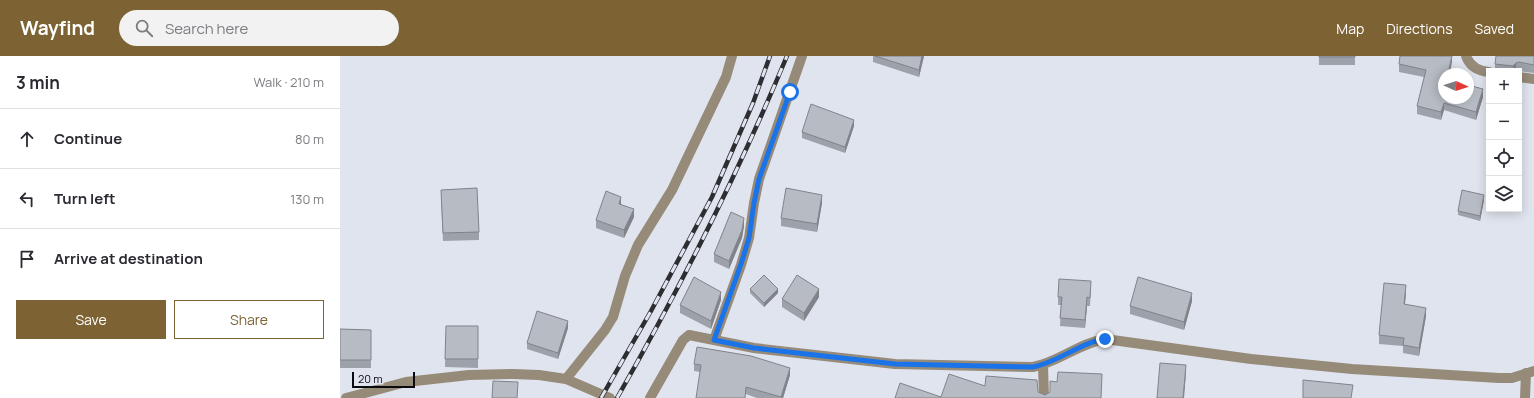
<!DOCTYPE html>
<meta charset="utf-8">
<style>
:root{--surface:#fff;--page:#f2f2f3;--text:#2b2b33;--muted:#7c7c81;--line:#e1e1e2;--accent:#7d6234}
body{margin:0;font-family:Manrope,sans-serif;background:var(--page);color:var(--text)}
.controls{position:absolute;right:12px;top:12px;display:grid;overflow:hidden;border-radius:0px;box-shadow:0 2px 10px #0003}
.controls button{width:36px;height:36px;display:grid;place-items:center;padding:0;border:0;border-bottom:1px solid var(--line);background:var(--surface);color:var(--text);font:20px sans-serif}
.compass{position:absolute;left:1098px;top:12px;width:36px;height:36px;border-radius:50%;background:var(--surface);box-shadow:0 2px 10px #0003;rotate:93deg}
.scale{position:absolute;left:12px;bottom:10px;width:63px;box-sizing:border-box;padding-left:4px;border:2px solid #0a0b0e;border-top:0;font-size:11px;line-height:14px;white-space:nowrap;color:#0a0b0e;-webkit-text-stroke:3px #e0e4ee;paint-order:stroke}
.stop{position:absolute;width:12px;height:12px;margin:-9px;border:3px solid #1a73e8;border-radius:50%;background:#fff}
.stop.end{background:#1a73e8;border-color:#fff;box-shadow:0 1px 4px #0008}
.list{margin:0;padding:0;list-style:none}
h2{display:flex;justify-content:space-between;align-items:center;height:52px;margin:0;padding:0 16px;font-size:17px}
h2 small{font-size:13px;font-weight:400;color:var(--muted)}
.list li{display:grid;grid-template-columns:26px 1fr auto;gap:12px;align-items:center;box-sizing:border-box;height:60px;padding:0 16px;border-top:1px solid var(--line)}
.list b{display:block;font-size:15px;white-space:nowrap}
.list em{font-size:13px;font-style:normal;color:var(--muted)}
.actions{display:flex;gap:8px;padding:12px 16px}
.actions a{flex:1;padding:9px 0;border:1px solid var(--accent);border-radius:0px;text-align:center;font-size:14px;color:var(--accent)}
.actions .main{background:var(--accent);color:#fff}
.icon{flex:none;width:22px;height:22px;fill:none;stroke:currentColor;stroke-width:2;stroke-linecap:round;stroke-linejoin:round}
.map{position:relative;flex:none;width:1194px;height:342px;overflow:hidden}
header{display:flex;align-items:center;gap:24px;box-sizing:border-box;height:56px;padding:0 20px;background:var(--accent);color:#fff}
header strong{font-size:19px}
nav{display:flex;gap:22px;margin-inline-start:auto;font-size:14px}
.search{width:280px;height:36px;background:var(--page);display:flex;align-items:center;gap:10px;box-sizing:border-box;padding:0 14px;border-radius:22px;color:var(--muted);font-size:15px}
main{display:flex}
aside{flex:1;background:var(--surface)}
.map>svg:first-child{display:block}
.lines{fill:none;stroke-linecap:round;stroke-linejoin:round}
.minor{stroke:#968a78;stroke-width:10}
.rail-casing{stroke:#2d2e32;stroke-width:4.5}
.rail{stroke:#e0e4ee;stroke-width:3;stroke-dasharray:9;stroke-linecap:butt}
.wall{fill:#9da1a9}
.shaded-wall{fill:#808389}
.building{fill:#b7bbc4;stroke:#808389}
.route{stroke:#1a73e8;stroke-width:5}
</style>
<header>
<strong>Wayfind</strong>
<div class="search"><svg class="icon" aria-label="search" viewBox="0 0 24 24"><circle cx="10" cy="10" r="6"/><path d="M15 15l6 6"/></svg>Search here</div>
<nav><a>Map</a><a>Directions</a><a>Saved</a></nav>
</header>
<main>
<aside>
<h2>3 min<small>Walk · 210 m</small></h2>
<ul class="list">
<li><svg class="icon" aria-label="ahead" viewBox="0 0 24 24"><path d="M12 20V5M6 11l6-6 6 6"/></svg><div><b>Continue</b></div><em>80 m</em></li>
<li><svg class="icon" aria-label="left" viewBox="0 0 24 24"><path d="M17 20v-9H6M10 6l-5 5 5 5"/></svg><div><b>Turn left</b></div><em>130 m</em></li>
<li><svg class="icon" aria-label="arrive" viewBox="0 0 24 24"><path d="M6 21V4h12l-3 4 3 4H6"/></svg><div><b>Arrive at destination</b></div></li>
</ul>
<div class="actions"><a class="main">Save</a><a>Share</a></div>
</aside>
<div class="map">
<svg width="1194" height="342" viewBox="0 0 1194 342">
<rect width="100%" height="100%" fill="#e0e4ee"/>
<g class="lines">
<path class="minor" d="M 1126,0 C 1130,11 1138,15 1149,16
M 1179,21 L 1194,23
M 374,284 L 401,209 L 409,182 L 414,147 L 419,123 L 462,0
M 703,309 L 704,342
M 226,323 L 265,274 L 273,261 L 285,220 L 298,189 L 332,134 L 386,21 L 392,0
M 6,342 L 66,326 L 129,319 L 173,318 L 199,319 L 226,323 L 270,342
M 310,342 L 343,284 L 349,279 L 414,292 L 555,308 L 693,311 C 719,306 739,287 765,283 L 911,303 L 1012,313 L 1159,322 L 1172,322 L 1194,315
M 1185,342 L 1186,317"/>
<defs>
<path id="rail" d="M 261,342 L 311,255 L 372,141 L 413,47 L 430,0
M 277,342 C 340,232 398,118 447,0"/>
</defs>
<use href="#rail" class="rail-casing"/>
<use href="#rail" class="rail"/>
</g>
<path class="wall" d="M 533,0 L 584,0 L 579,21 L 533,6 Z
M 979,0 L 1015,0 L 1015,9 L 979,9 Z
M 1112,0 L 1112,5 L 1104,42 L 1143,41 L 1136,64 L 1104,54 L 1101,64 L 1077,58 L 1077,50 L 1084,21 L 1059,16 L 1059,8 Z
M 1194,0 L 1194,17 L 1179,15 L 1155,15 L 1155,8 Z
M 514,70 L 505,97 L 462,82 L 462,76 Z
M 101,142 L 139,176 L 139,184 L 103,185 Z
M 1144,144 L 1140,165 L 1118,159 L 1118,155 Z
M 482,147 L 477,176 L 441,170 L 441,162 Z
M 281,148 L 294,161 L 284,182 L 256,172 L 256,164 Z
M 404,170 L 402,182 L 389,213 L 374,206 L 374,198 Z
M 410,233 L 438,237 L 424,251 L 410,237 Z
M 751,233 L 750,250 L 747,250 L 745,272 L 720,270 L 721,249 L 718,249 L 718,241 Z
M 1066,237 L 1065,248 L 1086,260 L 1079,300 L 1063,297 L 1063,290 L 1039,288 L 1039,279 Z
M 479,241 L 464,265 L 442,251 L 442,243 Z
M 381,244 L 371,273 L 340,257 L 340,249 Z
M 852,245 L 844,274 L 790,258 L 790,250 Z
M 106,270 L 138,270 L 138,312 L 105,311 Z
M 228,272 L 218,303 L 187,293 L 187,287 Z
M 0,273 L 31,274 L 31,312 L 0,312 Z
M 354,308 L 450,319 L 443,342 L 417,342 L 406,338 L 360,316 L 354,315 Z"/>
<path class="shaded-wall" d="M 582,0 L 584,0 L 579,21 L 579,14 Z
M 1112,0 L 1112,5 L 1110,18 L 1108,18 Z
M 1176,7 L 1176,15 L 1173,15 L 1173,10 Z
M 1143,33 L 1143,41 L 1136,64 L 1136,56 Z
M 1104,47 L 1104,54 L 1101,64 L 1101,56 Z
M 514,64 L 514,70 L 505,97 L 505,91 Z
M 482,139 L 482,147 L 477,176 L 477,168 Z
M 1144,139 L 1144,144 L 1140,165 L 1140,160 Z
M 281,141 L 281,149 L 279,148 Z
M 294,153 L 294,161 L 284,182 L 284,174 Z
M 404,162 L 404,170 L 402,182 L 389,213 L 389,205 Z
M 1066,229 L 1066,237 L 1064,256 L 1064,248 Z
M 438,233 L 438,237 L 424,251 L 424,247 Z
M 479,233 L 479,241 L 464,265 L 464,257 Z
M 381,236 L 381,244 L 371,273 L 371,265 Z
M 852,237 L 852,245 L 844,274 L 844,266 Z
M 747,241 L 747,250 L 745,272 L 745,264 Z
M 1086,252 L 1086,260 L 1079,300 L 1079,292 Z
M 228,265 L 228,272 L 218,303 L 218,297 Z
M 846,309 L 846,317 L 844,342 L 843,342 Z
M 450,312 L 450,319 L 443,342 L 441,342 Z"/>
<path class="building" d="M 535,0 L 582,0 L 579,14 Z
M 979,0 L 1015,0 L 1015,1 L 979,1 Z
M 1060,0 L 1112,0 L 1108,18 L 1104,18 L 1104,42 L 1128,42 L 1128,29 L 1143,33 L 1136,56 L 1104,47 L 1101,56 L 1077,50 L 1086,14 L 1059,8 Z
M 1156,0 L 1194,0 L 1194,9 L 1179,6 L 1176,7 L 1173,10 L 1155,8 Z
M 471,48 L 514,64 L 505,91 L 462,76 Z
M 137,132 L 139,176 L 103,177 L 101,134 Z
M 446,132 L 482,139 L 477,168 L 441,162 Z
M 1122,134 L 1144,139 L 1140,160 L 1118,155 Z
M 266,135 L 281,141 L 279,148 L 294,153 L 284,174 L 256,164 Z
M 391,156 L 404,162 L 402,174 L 389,205 L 374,198 Z
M 424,219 L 438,233 L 424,247 L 410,233 Z
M 457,219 L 479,233 L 464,257 L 442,243 Z
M 354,221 L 381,236 L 371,265 L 340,249 Z
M 798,221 L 852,237 L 844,266 L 790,250 Z
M 719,223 L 751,225 L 750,242 L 747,241 L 745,264 L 720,262 L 722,241 L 718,241 Z
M 1044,227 L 1066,229 L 1064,248 L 1086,252 L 1079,292 L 1063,289 L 1064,282 L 1039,279 Z
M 197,255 L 228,265 L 218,297 L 187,287 Z
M 106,270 L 138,270 L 138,303 L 105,303 Z
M 0,273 L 31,274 L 31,304 L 0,304 Z
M 357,291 L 411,300 L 450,312 L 441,341 L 406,331 L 405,342 L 356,342 L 361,309 L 354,308 Z
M 820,307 L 846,309 L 843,342 L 817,342 Z
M 718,316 L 762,318 L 761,342 L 555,342 L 560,327 L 601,341 L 609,318 L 645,330 L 646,320 L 697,324 L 698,336 L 705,339 L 710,336 L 710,325 L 717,326 Z
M 963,324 L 1013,329 L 1011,342 L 963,342 Z
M 153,325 L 178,326 L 177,342 L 152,342 Z"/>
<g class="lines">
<path class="route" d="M 450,36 L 419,123 L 414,147 L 409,182 L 401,208 L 374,284 L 414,292 L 555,308 L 693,311 C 719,306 739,287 765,283"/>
</g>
</svg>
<div class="controls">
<button>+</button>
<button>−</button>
<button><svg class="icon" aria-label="locate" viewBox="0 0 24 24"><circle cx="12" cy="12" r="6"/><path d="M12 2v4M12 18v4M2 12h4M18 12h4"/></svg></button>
<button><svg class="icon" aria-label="layers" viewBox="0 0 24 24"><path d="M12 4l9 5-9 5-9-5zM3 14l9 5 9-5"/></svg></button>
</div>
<svg class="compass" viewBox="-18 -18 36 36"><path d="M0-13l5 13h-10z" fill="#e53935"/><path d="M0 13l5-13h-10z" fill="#7c7c81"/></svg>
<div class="scale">20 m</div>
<div class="stop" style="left:450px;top:36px"></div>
<div class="stop end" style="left:765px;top:283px"></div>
</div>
</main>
